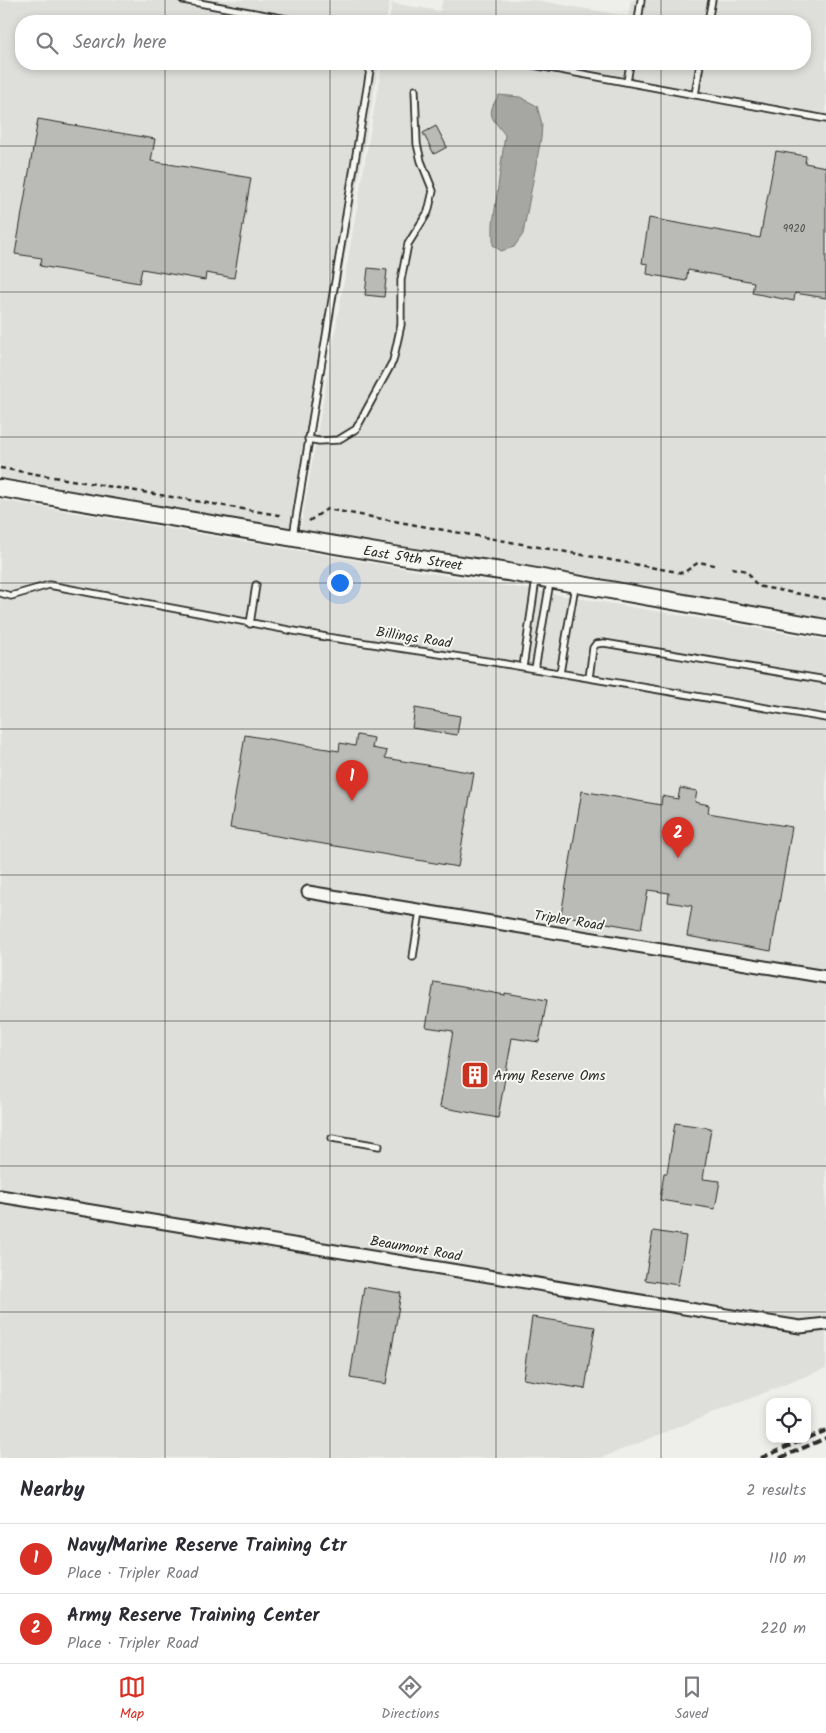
<!DOCTYPE html>
<meta charset="utf-8">
<style>
:root{--surface:#fff;--page:#f7f7f7;--text:#2b2b33;--muted:#7c7c81;--line:#e1e1e2;--accent:#d93025}
body{margin:0;font-family:Kalam,sans-serif;background:var(--page);color:var(--text)}
.controls{position:absolute;right:15px;bottom:15px;display:grid;overflow:hidden;border-radius:10px;box-shadow:0 2px 8px #0003}
.controls button{width:45px;height:45px;display:grid;place-items:center;padding:0;border:0;border-bottom:1px solid var(--line);background:var(--surface);color:var(--text);font:25px sans-serif}
.you{position:absolute;left:339px;top:582px;width:18px;height:18px;margin:-12px;border:4px solid #fff;border-radius:50%;background:#1a73e8;box-shadow:0 0 0 8px #1a73e833}
.badge{display:grid;place-items:center;width:32px;height:32px;border-radius:50%;background:var(--accent);color:#fff;font-size:16px;font-weight:700}
.pin{position:absolute;translate:-50% -41px;filter:drop-shadow(0 1px 2px #0008)}
.pin::after{content:'';position:absolute;top:26px;width:18px;height:15px;background:inherit;clip-path:polygon(0 0,100% 0,50% 100%)}
.list{margin:0;padding:0;list-style:none}
h2{display:flex;justify-content:space-between;align-items:center;height:65px;margin:0;padding:0 20px;font-size:21px}
h2 small{font-size:16px;font-weight:400;color:var(--muted)}
.list li{display:grid;grid-template-columns:32px 1fr auto;gap:15px;align-items:center;box-sizing:border-box;height:70px;padding:0 20px;border-top:1px solid var(--line)}
.list b{display:block;font-size:19px;white-space:nowrap}
.list p{margin:0;font-size:16px;white-space:nowrap;color:var(--muted)}
.list em{font-size:16px;font-style:normal;color:var(--muted)}
.icon{flex:none;width:28px;height:28px;fill:none;stroke:currentColor;stroke-width:2;stroke-linecap:round;stroke-linejoin:round}
.map{position:relative;flex:none;width:826px;height:1458px;overflow:hidden}
.search{position:absolute;background:var(--surface);box-shadow:0 2px 8px #0003;left:15px;right:15px;top:15px;height:55px;display:flex;align-items:center;gap:12px;box-sizing:border-box;padding:0 18px;border-radius:20px;color:var(--muted);font-size:19px}
.sheet{height:205px;background:var(--surface)}
nav{display:flex;justify-content:space-around;align-items:center;box-sizing:border-box;height:70px;border-top:1px solid var(--line);background:var(--surface);font-size:14px;color:var(--muted)}
nav a{display:grid;justify-items:center;gap:2px}
nav .on{color:var(--accent)}
.map>svg:first-child{display:block}
.built{fill:#dededb}
.water{fill:#a6a6a3;stroke:#757573}
.building{fill:#babab7;stroke:#2b2b2b}
.lines{fill:none;stroke-linecap:round;stroke-linejoin:round}
.lane-casing{stroke:#2b2b2b;stroke-width:9}
.street-casing{stroke:#2b2b2b;stroke-width:15}
.secondary-casing{stroke:#2b2b2b;stroke-width:20}
.path{stroke:#2b2b2b;stroke-width:2.5;stroke-dasharray:5 4;stroke-linecap:butt}
.lane{stroke:#f6f6f2;stroke-width:5.5}
.street{stroke:#f6f6f2;stroke-width:11}
.secondary{stroke:#f6f6f2;stroke-width:16}
.rail{stroke:#2b2b2b;stroke-width:4;stroke-dasharray:8 4;stroke-linecap:butt}
.grid{fill:none;stroke:#2b2b2b;stroke-width:1;stroke-opacity:0.55}
.labels{text-anchor:middle;stroke-width:4;stroke-linejoin:round;paint-order:stroke}
.number-label{font-size:11px;fill:#4f4f4e}
.street-label{font-size:14px;fill:#2b2b2b;stroke:#f6f6f2}
.poi-label{font-size:14px;fill:#2b2b2b;stroke:#f6f6f2;text-anchor:start}
</style>
<div class="map">
<svg width="826" height="1458" viewBox="0 0 826 1458">
<rect width="100%" height="100%" fill="#eeeeea"/>
<filter id="ink" filterUnits="userSpaceOnUse"><feTurbulence type="fractalNoise" baseFrequency=".02" numOctaves="2"/><feDisplacementMap in="SourceGraphic" scale="10" xChannelSelector="R" yChannelSelector="G"/><feConvolveMatrix kernelMatrix="1 2 1 2 8 2 1 2 1" color-interpolation-filters="sRGB"/></filter>
<g filter="url(#ink)">
<path class="built" d="M 0,0 L 390,0 L 386,21 L 21,21 L 21,64 L 379,64 L 296,532 L 0,481 Z
M 443,0 L 534,0 L 628,16 L 631,0 L 826,0 L 826,624 L 300,532 L 382,64 L 805,64 L 805,21 L 389,21 L 392,3 L 440,11 Z
M 0,500 L 826,640 L 826,1368 L 601,1458 L 0,1458 Z"/>
<path class="water" d="M 499,95 L 520,97 L 537,106 L 542,124 L 541,138 L 523,234 L 514,247 L 501,251 L 493,245 L 493,224 L 505,135 C 492,117 485,116 499,95 Z"/>
<path class="building" d="M 38,119 L 155,139 L 151,161 L 251,178 L 234,278 L 206,273 L 205,280 L 142,269 L 139,283 L 40,266 L 42,258 L 15,254 Z
M 436,126 L 447,147 L 434,154 L 423,133 Z
M 776,151 L 806,156 L 805,163 L 826,167 L 826,298 L 795,293 L 794,301 L 752,293 L 754,282 L 688,270 L 686,281 L 647,274 L 648,264 L 642,263 L 649,218 L 760,238 Z
M 368,268 L 387,270 L 384,297 L 365,295 Z
M 415,708 L 460,716 L 457,735 L 412,728 Z
M 245,735 L 339,751 L 340,743 L 355,746 L 357,735 L 374,738 L 372,748 L 387,751 L 385,758 L 474,773 L 458,867 L 230,828 Z
M 680,788 L 697,791 L 695,802 L 709,805 L 708,813 L 792,827 L 771,951 L 687,936 L 692,906 L 668,902 L 669,893 L 648,890 L 641,929 L 561,915 L 582,791 L 661,805 L 662,796 L 678,799 Z
M 434,982 L 505,995 L 505,993 L 547,1000 L 539,1042 L 512,1038 L 498,1118 L 440,1107 L 453,1031 L 426,1027 Z
M 675,1123 L 711,1128 L 703,1179 L 720,1181 L 715,1209 L 660,1200 L 664,1173 L 667,1173 Z
M 653,1231 L 686,1236 L 678,1285 L 645,1280 Z
M 364,1287 L 401,1293 L 386,1384 L 350,1378 Z
M 532,1317 L 595,1327 L 585,1389 L 523,1379 Z"/>
<g class="lines">
<defs>
<path id="lane" d="M 183,0 L 298,21
M 638,21 L 641,0
M 708,21 L 712,0
M 528,64 L 826,119
M 627,82 L 630,64
M 695,95 L 700,64
M 308,439 L 319,441 L 338,440 L 356,429 L 393,361 L 401,325 L 401,280 L 408,244 L 428,212 L 433,191 L 421,161 L 417,144 L 415,90
M 293,536 L 371,64
M 0,593 L 11,596 L 49,585 L 326,637 L 493,662 L 826,718
M 250,624 L 256,585
M 523,667 L 536,579
M 535,669 L 550,582
M 560,673 L 575,586
M 589,678 L 593,648 L 596,644 L 604,643 L 826,680
M 413,957 L 420,911
M 332,1138 L 379,1146"/>
<path id="street" d="M 308,892 L 826,977
M 0,1196 L 800,1327 L 826,1324"/>
<g id="secondary">
<path id="s1" d="M 0,488 L 394,555 L 508,572 L 826,628"/>
</g>
</defs>
<use href="#lane" class="lane-casing"/>
<use href="#street" class="street-casing"/>
<use href="#secondary" class="secondary-casing"/>
<path class="path" d="M 0,468 L 284,516
M 309,521 L 327,509 L 683,573 L 699,562 L 714,565
M 732,568 L 747,571 L 757,586 L 826,599"/>
<use href="#lane" class="lane"/>
<use href="#street" class="street"/>
<use href="#secondary" class="secondary"/>
<path class="rail" d="M 807,1438 L 826,1430
M 761,1458 L 805,1439
M 780,1458 L 826,1438"/>
</g>
</g>
<path class="grid" d="M 165,0 L 165,21M 330,0 L 330,21M 496,0 L 496,21M 661,0 L 661,21M 165,64 L 165,1458M 330,64 L 330,1458M 496,64 L 496,1458M 661,64 L 661,1458M 0,146 L 826,146M 0,292 L 826,292M 0,437 L 826,437M 0,583 L 826,583M 0,729 L 826,729M 0,875 L 826,875M 0,1021 L 826,1021M 0,1166 L 826,1166M 0,1312 L 826,1312"/>
<defs>
<symbol id="building-square" viewBox="-11 -11 22 22"><rect x="-9" y="-9" width="18" height="18" rx="4" fill="#c8321e" stroke="#f6f6f2"/><path d="M-4-6H4V6H1V3H-1V6H-4ZM-2.5-4.3h1.7v1.8h-1.7ZM.8-4.3h1.7v1.8H.8ZM-2.5-1h1.7V.8h-1.7ZM.8-1h1.7V.8H.8Z" fill="#fff"/></symbol>
</defs>
<g fill-rule="evenodd">
<use href="#building-square" x="459" y="1059" width="32" height="32"/>
</g>
<g class="labels">
<g class="number-label">
<text x="794" y="232">9920</text>
</g>
<g class="street-label">
<text dy="5" stroke="none"><textPath href="#s1" startOffset="419">East 59th Street</textPath></text>
<text transform="translate(414 637) rotate(9)" y="5">Billings Road</text>
<text transform="translate(569 920) rotate(9)" y="5">Tripler Road</text>
<text transform="translate(416 1248) rotate(10)" y="5">Beaumont Road</text>
</g>
<g class="poi-label">
<text x="494" y="1080">Army Reserve Oms</text>
</g>
</g>
</svg>
<div class="controls">
<button><svg class="icon" aria-label="locate" viewBox="0 0 24 24"><circle cx="12" cy="12" r="6"/><path d="M12 2v4M12 18v4M2 12h4M18 12h4"/></svg></button>
</div>
<div class="you"></div>
<div class="pin badge" style="left:352px;top:801px">1</div>
<div class="pin badge" style="left:678px;top:858px">2</div>
<div class="search"><svg class="icon" aria-label="search" viewBox="0 0 24 24"><circle cx="10" cy="10" r="6"/><path d="M15 15l6 6"/></svg>Search here</div>
</div>
<section class="sheet">
<h2>Nearby<small>2 results</small></h2>
<ul class="list">
<li><span class="badge">1</span><div><b>Navy/Marine Reserve Training Ctr</b><p>Place · Tripler Road</p></div><em>110 m</em></li>
<li><span class="badge">2</span><div><b>Army Reserve Training Center</b><p>Place · Tripler Road</p></div><em>220 m</em></li>
</ul>
</section>
<nav>
<a class="on"><svg class="icon" aria-label="map" viewBox="0 0 24 24"><path d="M3 6l6-2 6 2 6-2v14l-6 2-6-2-6 2zM9 4v14M15 6v14"/></svg>Map</a>
<a><svg class="icon" aria-label="directions" viewBox="0 0 24 24"><path d="M12 3l9 9-9 9-9-9zM9 14v-3h6M13 9l2 2-2 2"/></svg>Directions</a>
<a><svg class="icon" aria-label="saved" viewBox="0 0 24 24"><path d="M7 4h10v16l-5-4-5 4z"/></svg>Saved</a>
</nav>
